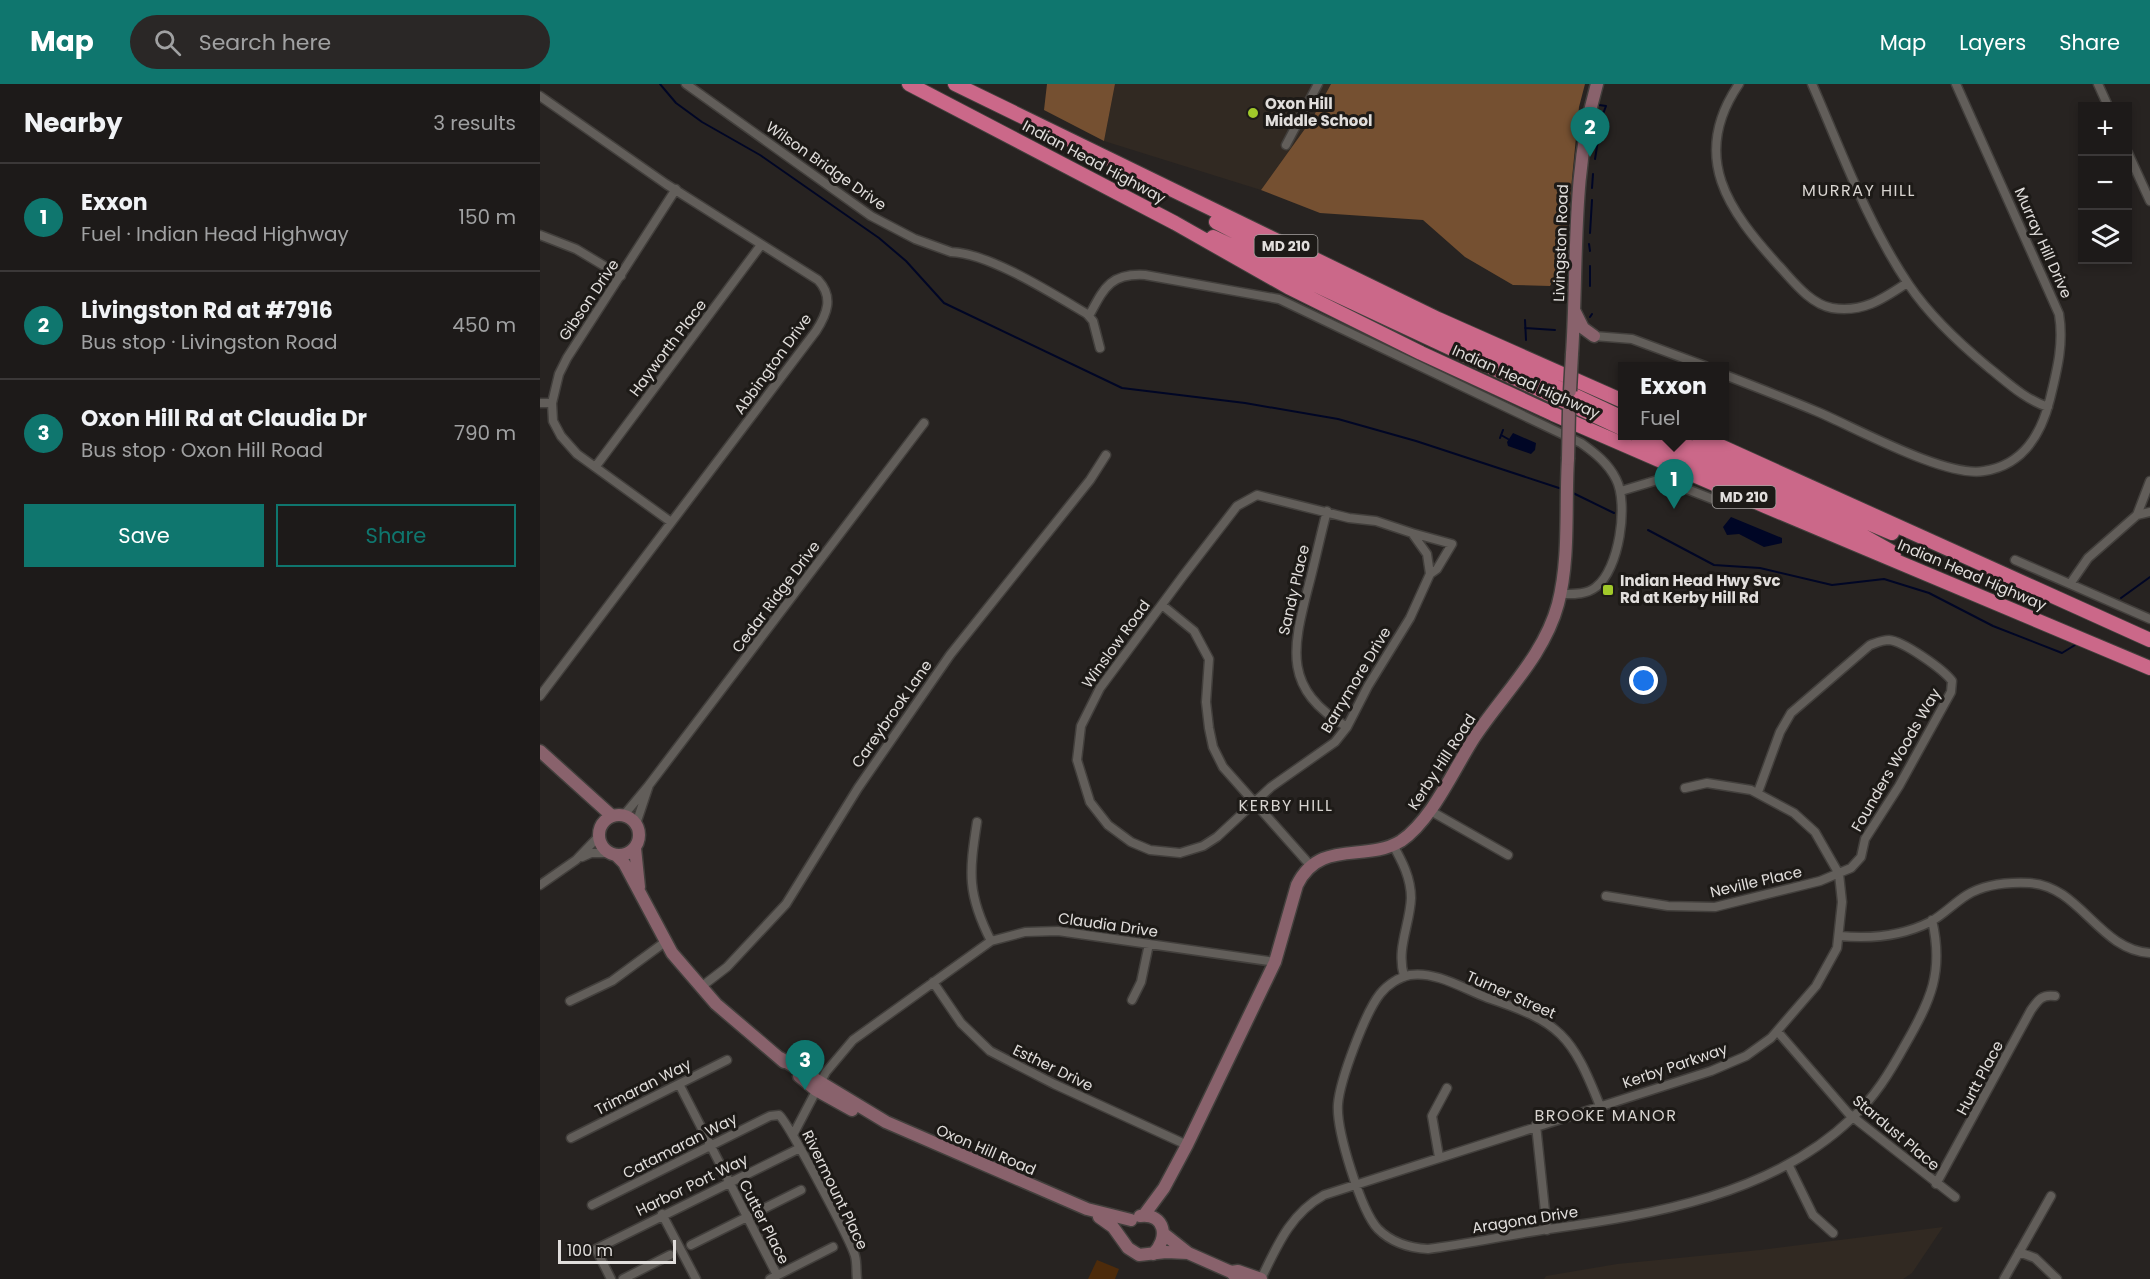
<!DOCTYPE html>
<meta charset="utf-8">
<style>
:root{--surface:#1d1a19;--page:#2a2726;--text:#f1f3f6;--muted:#a0a1a2;--line:#3b3838;--accent:#0f766e}
body{margin:0;font-family:Poppins,sans-serif;background:var(--page);color:var(--text)}
.controls{position:absolute;right:18px;top:18px;display:grid;overflow:hidden;border-radius:0px;box-shadow:0 3px 9px #0003}
.controls button{width:54px;height:54px;display:grid;place-items:center;padding:0;border:0;border-bottom:2px solid var(--line);background:var(--surface);color:var(--text);font:30px sans-serif}
.scale{position:absolute;left:18px;bottom:15px;width:118px;box-sizing:border-box;padding-left:6px;border:3px solid #e1dedc;border-top:0;font-size:16px;line-height:21px;white-space:nowrap;color:#e1dedc;-webkit-text-stroke:4px #1d1a17;paint-order:stroke}
.you{position:absolute;left:1104px;top:597px;width:21px;height:21px;margin:-15px;border:4px solid #fff;border-radius:50%;background:#1a73e8;box-shadow:0 0 0 9px #1a73e833}
.badge{display:grid;place-items:center;width:39px;height:39px;border-radius:50%;background:var(--accent);color:#fff;font-size:20px;font-weight:700}
.pin{position:absolute;translate:-50% -50px;filter:drop-shadow(0 2px 3px #0008)}
.pin::after{content:'';position:absolute;top:32px;width:21px;height:18px;background:inherit;clip-path:polygon(0 0,100% 0,50% 100%)}
.popup{position:absolute;left:1078px;top:278px;width:111px;height:78px;box-sizing:border-box;display:grid;place-content:center;border-radius:0px;background:var(--surface);filter:drop-shadow(0 2px 4px #0005);font-size:20px;white-space:nowrap;color:var(--muted)}
.popup b{font-size:22px;color:var(--text)}
.popup::after{content:'';position:absolute;left:50%;top:100%;margin-left:-12px;border:12px solid transparent;border-top-color:var(--surface)}
.list{margin:0;padding:0;list-style:none}
h2{display:flex;justify-content:space-between;align-items:center;height:78px;margin:0;padding:0 24px;font-size:26px}
h2 small{font-size:20px;font-weight:400;color:var(--muted)}
.list li{display:grid;grid-template-columns:39px 1fr auto;gap:18px;align-items:center;box-sizing:border-box;height:108px;padding:0 24px;border-top:2px solid var(--line)}
.list b{display:block;font-size:22px;white-space:nowrap}
.list p{margin:0;font-size:20px;white-space:nowrap;color:var(--muted)}
.list em{font-size:20px;font-style:normal;color:var(--muted)}
.actions{display:flex;gap:12px;padding:18px 24px}
.actions a{flex:1;padding:14px 0;border:2px solid var(--accent);border-radius:0px;text-align:center;font-size:21px;color:var(--accent)}
.actions .main{background:var(--accent);color:#fff}
.icon{flex:none;width:33px;height:33px;fill:none;stroke:currentColor;stroke-width:2;stroke-linecap:round;stroke-linejoin:round}
.map{position:relative;flex:none;width:1610px;height:1195px;overflow:hidden}
header{display:flex;align-items:center;gap:36px;box-sizing:border-box;height:84px;padding:0 30px;background:var(--accent);color:#fff}
header strong{font-size:28px}
nav{display:flex;gap:33px;margin-inline-start:auto;font-size:21px}
.search{width:420px;height:54px;background:var(--page);display:flex;align-items:center;gap:15px;box-sizing:border-box;padding:0 21px;border-radius:33px;color:var(--muted);font-size:22px}
main{display:flex}
aside{flex:1;background:var(--surface)}
.map>svg:first-child{display:block}
.built{fill:#312922}
.green{fill:#4d2b0b}
.forest{fill:#755031}
.water{fill:#000625}
.lines{fill:none;stroke-linecap:round;stroke-linejoin:round}
.stream{stroke:#000625;stroke-width:2}
.minor-casing{stroke:#423f3c;stroke-width:11}
.secondary-casing{stroke:#423f3c;stroke-width:15}
.trunk-casing{stroke:#423f3c;stroke-width:16}
.minor{stroke:#625e5a;stroke-width:8}
.secondary{stroke:#89626c;stroke-width:12}
.trunk{stroke:#cb6889;stroke-width:14}
.secondary-bridge-casing{stroke:#423f3c;stroke-width:15;stroke-linecap:butt}
.secondary-bridge{stroke:#89626c;stroke-width:12}
.poi-dot{fill:#a1c92a;stroke:#1d1a17;stroke-width:2}
.labels{text-anchor:middle;stroke-width:6;stroke-linejoin:round;paint-order:stroke}
.shield{fill:#1d1a17;stroke:#a6a3a1;stroke-width:1.5}
.shield-label{font-size:14px;font-weight:bold;fill:#e1dedc}
.poi-label{font-size:15px;font-weight:bold;fill:#e1dedc;stroke:#1d1a17;text-anchor:start}
.street-label{font-size:15px;fill:#e1dedc;stroke:#1d1a17}
.neighbourhood-label{font-size:16px;letter-spacing:1.5px;fill:#d7d3cf;stroke:#1d1a17}
</style>
<header>
<strong>Map</strong>
<div class="search"><svg class="icon" aria-label="search" viewBox="0 0 24 24"><circle cx="10" cy="10" r="6"/><path d="M15 15l6 6"/></svg>Search here</div>
<nav><a>Map</a><a>Layers</a><a>Share</a></nav>
</header>
<main>
<aside>
<h2>Nearby<small>3 results</small></h2>
<ul class="list">
<li><span class="badge">1</span><div><b>Exxon</b><p>Fuel · Indian Head Highway</p></div><em>150 m</em></li>
<li><span class="badge">2</span><div><b>Livingston Rd at #7916</b><p>Bus stop · Livingston Road</p></div><em>450 m</em></li>
<li><span class="badge">3</span><div><b>Oxon Hill Rd at Claudia Dr</b><p>Bus stop · Oxon Hill Road</p></div><em>790 m</em></li>
</ul>
<div class="actions"><a class="main">Save</a><a>Share</a></div>
</aside>
<div class="map">
<svg width="1610" height="1195" viewBox="0 0 1610 1195">
<rect width="100%" height="100%" fill="#272321"/>
<path class="built" d="M 575,0 L 791,0 L 772,35 L 721,106 L 564,57 Z
M 1403,1143 L 1372,1189 L 1363,1195 L 1004,1195 L 1006,1192 L 1077,1180 L 1220,1166 Z"/>
<path class="green" d="M 557,1176 L 579,1185 L 575,1195 L 548,1195 Z"/>
<path class="forest" d="M 507,0 L 575,0 L 564,57 L 504,26 Z
M 791,0 L 1045,0 L 1039,23 L 1024,176 L 1010,202 L 973,201 L 925,173 L 883,136 L 780,129 L 721,106 L 772,35 Z"/>
<path class="water" d="M 973,349 L 996,359 L 995,366 L 991,370 L 968,362 L 967,358 Z
M 1191,433 L 1242,454 L 1242,459 L 1224,463 L 1199,450 L 1187,451 L 1183,443 Z"/>
<g class="lines">
<path class="stream" d="M 120,0 L 136,19 L 162,38 L 220,71 L 339,154 L 366,177 L 404,219 L 582,304 L 705,319 L 798,335 L 876,357 L 1022,405
M 1059,21 L 1066,22 L 1063,30
M 1055,75 L 1058,56
M 1052,104 L 1053,90
M 1050,149 L 1052,116
M 1049,160 L 1050,167
M 1050,202 L 1050,182
M 1050,233 L 1052,230
M 985,236 L 986,256
M 985,244 L 1015,246
M 961,351 L 968,355
M 960,354 L 963,346
M 1033,409 L 1074,429
M 1108,446 L 1174,481 L 1220,484 L 1292,501 L 1344,495 L 1389,509 L 1453,542 L 1522,569 L 1535,561
M 1581,514 L 1610,493"/>
<defs>
<path id="minor" d="M 146,0 L 331,132 L 375,155 L 411,168 C 449,169 513,210 547,230 L 553,237 L 560,264
M 1199,0 C 1149,73 1189,127 1239,182 C 1253,197 1270,220 1292,224 C 1323,229 1343,215 1367,199
M 1272,0 C 1302,68 1327,139 1369,201 C 1390,232 1419,259 1448,283 C 1467,298 1484,315 1508,323
M 1558,0 L 1568,22
M 0,12 L 126,100 L 278,196 C 294,213 287,230 276,247 L 0,612
M 746,61 L 778,0
M 1588,69 L 1610,117
M 0,151 L 36,165 L 81,192
M 549,232 C 564,204 570,189 605,191 L 739,215 L 1041,359 C 1055,369 1068,379 1076,395 C 1089,420 1079,486 1056,503 C 1046,511 1033,510 1020,510
M 1054,252 L 1092,255 L 1165,282
M 1185,291 C 1216,303 1247,315 1278,328 C 1316,344 1406,394 1444,387 C 1483,381 1501,351 1510,315 C 1517,286 1524,260 1519,230 L 1416,0
M 0,319 L 12,319
M 56,382 L 221,161
M 1081,407 L 1121,395 L 1175,416
M 717,411 L 809,434 L 836,437 L 872,449 L 887,470 L 890,490 L 870,534 L 828,602 L 807,643 L 795,658 L 731,703 L 677,753 L 663,762 L 640,769 L 610,766 L 591,758 L 568,741 L 550,718 L 537,676 L 541,642 L 560,604 L 643,492 L 697,422 Z
M 787,427 C 780,453 775,478 768,504 C 752,566 743,605 807,643
M 1597,431 L 1610,428
M 131,438 L 37,370 L 21,352 L 13,337 L 12,319 L 19,290 L 27,274 L 136,105
M 872,449 L 912,460 L 897,485 L 890,490
M 1475,476 L 1610,535
M 1530,500 L 1548,474 L 1597,431 L 1610,397
M 622,521 L 654,547 L 669,575 L 666,618 L 669,644 L 673,663 L 683,683 L 771,782
M 109,701 L 384,339
M 889,726 L 968,771
M 84,731 L 109,701 L 96,740
M 437,738 C 429,789 427,810 451,857
M 853,761 C 862,777 871,794 871,814 C 870,841 856,864 864,892
M 42,773 L 51,769 L 68,769
M 0,801 L 36,776 L 58,753
M 1066,812 L 1128,822 L 1175,823 L 1280,797 L 1311,784 L 1321,773 L 1325,755 L 1359,702 L 1411,608 L 1412,597 C 1403,585 1363,557 1349,556 C 1342,556 1336,559 1330,561 L 1251,629 L 1240,648 L 1218,708
M 1300,852 C 1331,855 1362,852 1390,838 C 1403,831 1414,819 1427,811 C 1445,800 1469,798 1490,799 C 1540,802 1559,866 1610,869
M 393,898 L 421,939 L 450,967 L 514,1000 L 647,1061
M 161,903 L 187,883 L 246,820 L 318,704 L 410,571 L 550,396 L 566,371
M 592,916 L 601,898 L 609,860
M 30,917 L 72,897 L 125,858
M 1238,948 L 1309,1030 L 1415,1113
M 139,1000 L 237,1191
M 1060,1022 C 1032,951 1020,938 948,914 C 924,905 896,887 870,891 C 859,893 847,901 840,910 C 825,929 800,996 798,1020 C 796,1046 821,1127 838,1145 C 851,1158 870,1164 888,1165 C 928,1160 968,1151 1009,1145 C 1113,1131 1233,1110 1312,1034 C 1335,1013 1350,988 1365,961 C 1391,916 1404,888 1392,836
M 996,1041 L 1007,1146
M 253,1051 L 286,988 L 313,956 L 451,857 L 485,848 L 518,847 L 735,878
M 31,1054 L 187,976
M 899,1073 L 892,1032 L 907,1004
M 1248,1080 L 1273,1131 L 1293,1149
M 1396,1100 L 1491,926 C 1498,916 1502,910 1515,912
M 52,1121 L 230,1032 L 239,1031 C 248,1038 311,1157 315,1172 C 317,1179 316,1187 317,1195
M 122,1130 L 156,1195
M 151,1161 L 261,1106
M 1479,1168 L 1495,1174 L 1517,1195
M 71,1195 L 56,1165 L 260,1064
M 83,1195 L 130,1171
M 230,1195 L 293,1163
M 721,1195 C 737,1162 750,1130 784,1111 L 1171,987 L 1206,972 L 1231,954 L 1276,902 L 1297,864 L 1302,818 L 1299,790 L 1275,748 L 1254,729 L 1211,706 L 1167,699 L 1145,704
M 1464,1195 L 1511,1112"/>
<path id="secondary" d="M 1035,228 L 1043,244 L 1054,252
M 1032,270 C 1038,179 1031,89 1057,0
M 0,667 L 72,732
M59 751a20 20 0 1 1 40 0a20 20 0 1 1-40 0Z
M 95,764 L 99,803
M 77,772 L 84,779 L 132,869 L 176,920 L 244,978
M 240,974 L 346,1038 L 547,1125 L 591,1136
M 259,992 L 276,1006 L 312,1026
M 604,1131 L 624,1104 L 647,1061 L 722,905 L 735,878 L 757,801 C 780,754 825,779 861,757 C 892,736 914,685 934,654 C 963,610 1004,572 1018,520 C 1030,474 1025,422 1028,375
M 600,1132 C 626,1129 629,1155 613,1170
M 559,1133 L 573,1143 L 588,1164 L 599,1171 L 626,1168 L 648,1169
M 624,1150 L 648,1169 L 691,1188 L 698,1195
M 691,1188 L 698,1187 L 721,1195"/>
<path id="trunk" d="M 369,0 L 635,139 L 748,203 L 881,269 L 1013,330 L 1225,422 L 1610,584
M 415,0 L 898,235 L 1083,317
M 676,138 L 784,194 L 1083,334
M 673,153 L 1083,345
M 1097,352 L 1320,450 L 1354,469
M 1124,352 L 1352,449
M 1158,352 L 1610,556"/>
</defs>
<use href="#minor" class="minor-casing"/>
<use href="#secondary" class="secondary-casing"/>
<use href="#trunk" class="trunk-casing"/>
<use href="#minor" class="minor"/>
<use href="#secondary" class="secondary"/>
<use href="#trunk" class="trunk"/>
<defs>
<path id="secondary-bridge" d="M 1030,307 L 1032,270
M 1028,375 L 1029,326"/>
</defs>
<use href="#secondary-bridge" class="secondary-bridge-casing"/>
<use href="#secondary-bridge" class="secondary-bridge"/>
</g>
<g class="poi-dot">
<circle cx="713" cy="29" r="6"/>
<rect x="1062" y="500" width="12" height="12" rx="3"/>
</g>
<g class="labels">
<g class="shield">
<rect x="714.5" y="151" width="63" height="22" rx="4.5"/>
<rect x="1172.5" y="402" width="63" height="22" rx="4.5"/>
</g>
<g class="shield-label">
<text x="746" y="167">MD 210</text>
<text x="1204" y="418">MD 210</text>
</g>
<g class="poi-label">
<text x="725" y="25">Oxon Hill<tspan x="725" dy="17">Middle School</tspan></text>
<text x="1080" y="502">Indian Head Hwy Svc<tspan x="1080" dy="17">Rd at Kerby Hill Rd</tspan></text>
</g>
<g class="street-label">
<text transform="translate(554 78) rotate(28)" y="5">Indian Head Highway</text>
<text transform="translate(286 82) rotate(35)" y="5">Wilson Bridge Drive</text>
<text transform="translate(1021 159) rotate(-88)" y="5">Livingston Road</text>
<text transform="translate(1503 159) rotate(66)" y="5">Murray Hill Drive</text>
<text transform="translate(49 216) rotate(-56)" y="5">Gibson Drive</text>
<text transform="translate(128 264) rotate(-53)" y="5">Hayworth Place</text>
<text transform="translate(233 280) rotate(-54)" y="5">Abbington Drive</text>
<text transform="translate(986 298) rotate(24)" y="5">Indian Head Highway</text>
<text transform="translate(1432 491) rotate(23)" y="5">Indian Head Highway</text>
<text transform="translate(754 506) rotate(-77)" y="5">Sandy Place</text>
<text transform="translate(236 513) rotate(-53)" y="5">Cedar Ridge Drive</text>
<text transform="translate(576 560) rotate(-54)" y="5">Winslow Road</text>
<text transform="translate(816 596) rotate(-59)" y="5">Barrymore Drive</text>
<text transform="translate(352 630) rotate(-55)" y="5">Careybrook Lane</text>
<text transform="translate(1356 676) rotate(-60)" y="5">Founders Woods Way</text>
<text transform="translate(902 678) rotate(-57)" y="5">Kerby Hill Road</text>
<text transform="translate(1216 798) rotate(-13)" y="5">Neville Place</text>
<text transform="translate(568 841) rotate(8)" y="5">Claudia Drive</text>
<text transform="translate(971 911) rotate(24)" y="5">Turner Street</text>
<text transform="translate(1135 982) rotate(-19)" y="5">Kerby Parkway</text>
<text transform="translate(513 984) rotate(26)" y="5">Esther Drive</text>
<text transform="translate(1440 994) rotate(-62)" y="5">Hurtt Place</text>
<text transform="translate(103 1003) rotate(-27)" y="5">Trimaran Way</text>
<text transform="translate(1356 1049) rotate(40)" y="5">Stardust Place</text>
<text transform="translate(140 1062) rotate(-27)" y="5">Catamaran Way</text>
<text transform="translate(446 1066) rotate(23)" y="5">Oxon Hill Road</text>
<text transform="translate(152 1101) rotate(-26)" y="5">Harbor Port Way</text>
<text transform="translate(295 1106) rotate(64)" y="5">Rivermount Place</text>
<text transform="translate(985 1136) rotate(-9)" y="5">Aragona Drive</text>
<text transform="translate(224 1138) rotate(63)" y="5">Cutter Place</text>
</g>
<g class="neighbourhood-label">
<text x="1319" y="112">MURRAY HILL</text>
<text x="746" y="727">KERBY HILL</text>
<text x="1066" y="1037">BROOKE MANOR</text>
</g>
</g>
</svg>
<div class="controls">
<button>+</button>
<button>−</button>
<button><svg class="icon" aria-label="layers" viewBox="0 0 24 24"><path d="M12 4l9 5-9 5-9-5zM3 14l9 5 9-5"/></svg></button>
</div>
<div class="scale">100 m</div>
<div class="you"></div>
<div class="pin badge" style="left:1134px;top:425px">1</div>
<div class="popup"><b>Exxon</b>Fuel</div>
<div class="pin badge" style="left:1050px;top:73px">2</div>
<div class="pin badge" style="left:265px;top:1006px">3</div>
</div>
</main>
